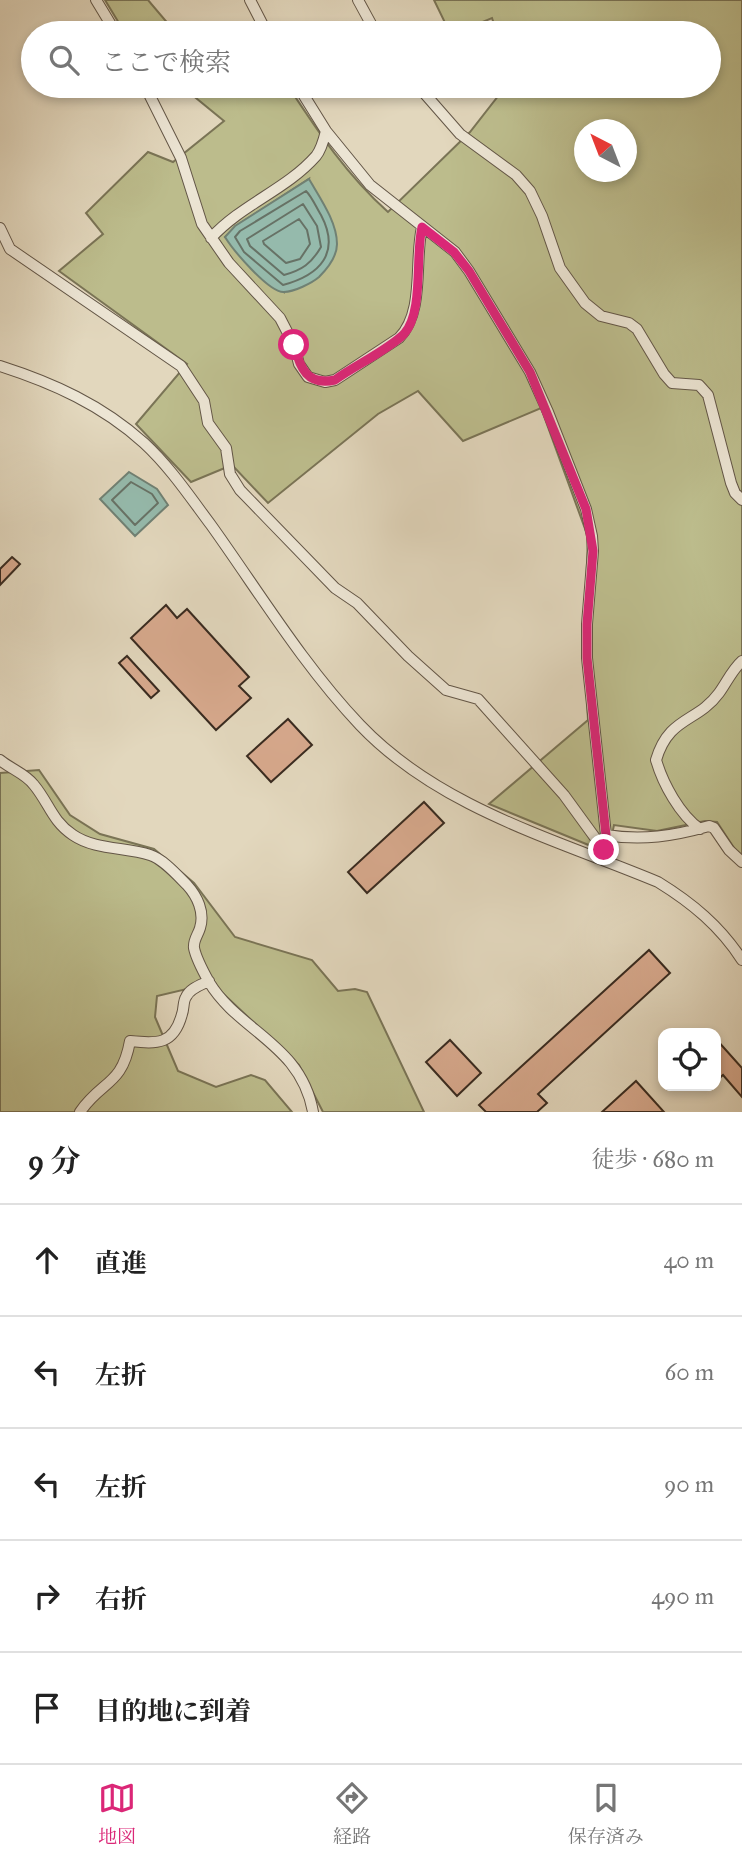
<!DOCTYPE html>
<html lang="ja">
<meta charset="utf-8">
<style>
:root{--surface:#fff;--page:#f2f2f2;--text:#222;--muted:#767676;--line:#e0e0e0;--accent:#db2777}
body{margin:0;font-family:"IM FELL Great Primer","Noto Serif JP",serif;background:var(--page);color:var(--text)}
.controls{position:absolute;right:21px;bottom:21px;display:grid;overflow:hidden;border-radius:14px;box-shadow:0 4px 10px #0003}
.controls button{width:63px;height:63px;display:grid;place-items:center;padding:0;border:0;border-bottom:2px solid var(--line);background:var(--surface);color:var(--text);font:35px sans-serif}
.compass{position:absolute;left:574px;top:119px;width:63px;height:63px;border-radius:50%;background:var(--surface);box-shadow:0 4px 10px #0003;rotate:318deg}
.stop{position:absolute;width:21px;height:21px;margin:-16px;border:5px solid #db2777;border-radius:50%;background:#fff}
.stop.end{background:#db2777;border-color:#fff;box-shadow:0 2px 7px #0008}
.list{margin:0;padding:0;list-style:none}
h2{display:flex;justify-content:space-between;align-items:center;height:91px;margin:0;padding:0 28px;font-size:30px}
h2 small{font-size:23px;font-weight:400;color:var(--muted)}
.list li{display:grid;grid-template-columns:46px 1fr auto;gap:21px;align-items:center;box-sizing:border-box;height:112px;padding:0 28px;border-top:2px solid var(--line)}
.list b{display:block;font-size:26px;white-space:nowrap}
.list em{font-size:23px;font-style:normal;color:var(--muted)}
.icon{flex:none;width:38px;height:38px;fill:none;stroke:currentColor;stroke-width:2;stroke-linecap:round;stroke-linejoin:round}
.map{position:relative;flex:none;width:742px;height:1112px;overflow:hidden}
.search{position:absolute;background:var(--surface);box-shadow:0 4px 10px #0003;left:21px;right:21px;top:21px;height:77px;display:flex;align-items:center;gap:18px;box-sizing:border-box;padding:0 24px;border-radius:38px;color:var(--muted);font-size:26px}
.sheet{height:651px;background:var(--surface)}
nav{display:flex;justify-content:space-around;align-items:center;box-sizing:border-box;height:98px;border-top:2px solid var(--line);background:var(--surface);font-size:19px;color:var(--muted)}
nav a{display:grid;justify-items:center;gap:4px}
nav .on{color:var(--accent)}
.map>svg:first-child{display:block}
.green{fill:#bcbc8c;stroke:#7a7456;stroke-width:2;fill-rule:evenodd}
.water{fill:#95baac;stroke:#708174;stroke-width:2}
.lines{fill:none;stroke-linecap:round;stroke-linejoin:round}
.shore{stroke:#677266;stroke-width:2}
.building{fill:#d7a98d;stroke:#392b20;stroke-width:2}
.minor-casing{stroke:#635647;stroke-width:12}
.minor{stroke:#ece5d4;stroke-width:10}
.route{stroke:#db2777;stroke-width:9}
</style>
<div class="map">
<svg width="742" height="1112" viewBox="0 0 742 1112">
<rect width="100%" height="100%" fill="#e2d7bd"/>
<filter id="stains"><feTurbulence type="fractalNoise" baseFrequency=".00286" numOctaves="4"/><feColorMatrix values="0 0 0 0 .2 0 0 0 0 .09 0 0 0 0 .02 0 0 0 .5 -.17"/></filter>
<radialGradient id="worn" r=".72"><stop offset=".6" stop-color="#630" stop-opacity="0"/><stop offset="1" stop-color="#630" stop-opacity=".3"/></radialGradient>
<path class="green" d="M 105,0 L 148,0 L 176,33 L 125,33 Z
M 434,0 L 742,0 L 742,860 L 717,822 L 705,821 L 657,831 L 614,825 L 608,853 L 489,804 L 588,720 L 584,644 L 588,537 L 541,408 L 463,441 L 418,391 L 378,414 L 268,503 L 232,465 L 191,482 L 136,424 L 187,364 L 59,271 L 103,234 L 86,213 L 148,152 L 173,162 L 224,121 L 191,94 L 160,86 L 219,86 L 223,90 L 233,86 L 288,86 C 319,133 346,174 388,212 L 470,132 L 506,86 L 709,86 L 709,33 L 497,33 L 492,18 L 456,33 L 450,33 ZM 584,130 L 626,130 L 626,172 L 584,172 ZM 309,179 L 284,292 L 225,237 L 236,226 Z
M 39,770 L 70,815 L 100,834 L 154,849 L 194,883 L 235,937 L 312,960 L 338,991 L 355,989 L 367,992 L 424,1112 L 323,1112 L 299,1065 L 212,983 L 157,996 L 155,1017 L 178,1071 L 216,1087 L 251,1075 L 265,1080 L 292,1112 L 0,1112 L 0,773 Z"/>
<path class="water" d="M 309,179 C 320,198 337,222 337,244 C 337,256 327,269 319,277 C 312,283 294,292 284,292 C 269,293 233,250 225,237 L 235,226 Z
M 129,472 L 157,489 L 168,505 L 135,536 L 100,499 Z"/>
<g class="lines">
<path class="shore" d="M 306,191 C 312,197 316,207 321,215 C 341,253 320,275 283,285 L 244,252 L 235,237 L 240,231 Z
M 303,204 L 317,226 L 321,247 C 311,264 302,270 284,275 L 250,246 L 247,239 Z
M 299,219 L 307,230 L 310,244 L 300,259 L 286,263 L 264,244 L 263,241 Z
M 131,482 L 152,494 L 158,503 L 135,525 L 112,500 Z"/>
</g>
<path class="building" d="M 12,557 L 20,564 L 0,585 L 0,569 Z
M 166,605 L 177,618 L 187,609 L 249,677 L 239,686 L 251,698 L 216,730 L 131,638 Z
M 127,656 L 159,691 L 151,698 L 119,663 Z
M 288,719 L 312,745 L 271,782 L 247,756 Z
M 424,802 L 444,823 L 367,893 L 348,872 Z
M 649,950 L 670,973 L 538,1094 L 547,1103 L 537,1112 L 486,1112 L 479,1105 Z
M 716,1039 L 742,1068 L 742,1097 L 723,1075 L 716,1081 Z
M 450,1040 L 481,1073 L 457,1096 L 426,1062 Z
M 636,1081 L 664,1112 L 602,1112 Z"/>
<g class="lines">
<defs>
<path id="minor" d="M 96,0 L 116,33
M 250,0 L 267,33
M 358,0 L 376,33
M 145,86 L 181,158 L 202,224 L 229,263 L 280,318 L 294,345 L 299,364 L 308,377 L 325,382 L 335,380 L 399,338 C 425,312 414,261 422,227
M 298,86 L 326,131 L 370,185 L 455,252 L 469,271 L 530,372 L 548,412 L 586,509 L 592,536 L 593,551 L 587,624 L 587,658 L 606,835 L 603,851
M 418,86 L 460,134 L 516,175 L 530,191 L 542,216 L 560,268 L 585,303 L 601,316 L 629,323 L 637,329 L 664,374 L 672,383 L 699,385 L 708,395 L 731,483 L 735,493 L 742,500
M 0,228 L 10,249 L 181,366 L 204,401 L 208,423 L 226,448 L 230,474 L 240,490 L 335,588 L 357,603 L 408,656 L 446,690 L 478,699 L 564,795 L 604,850
M 211,238 C 242,204 286,190 316,156 C 321,150 324,139 326,131
M 0,366 C 53,383 102,405 144,443 C 170,467 190,497 211,525 C 259,592 303,665 360,725 C 439,808 555,839 658,882 C 692,903 720,926 742,960
M 0,760 C 11,769 26,774 34,785 C 49,803 52,821 73,835 C 95,850 125,847 150,855 C 163,859 177,875 187,885 C 197,896 205,912 200,928 C 198,935 193,940 194,948 C 196,958 204,973 209,982 C 239,1032 301,1044 313,1112
M 700,829 C 680,815 663,784 656,760 C 669,716 697,723 719,693 C 727,682 732,670 742,661
M 606,835 C 642,841 674,836 709,826 L 714,828 L 729,850 L 742,862
M 80,1112 C 102,1080 122,1086 130,1041 C 157,1044 174,1045 182,1014 C 184,1009 183,1001 186,997 C 190,988 201,985 209,981"/>
</defs>
<use href="#minor" class="minor-casing"/>
<use href="#minor" class="minor"/>
</g>
<g class="lines">
<path class="route" d="M 294,345 C 300,368 307,386 335,380 C 354,366 388,350 404,334 C 424,312 415,256 422,227 L 454,252 L 469,271 L 530,372 L 586,509 L 593,551 L 587,624 L 587,658 L 606,835 L 604,850"/>
</g>
<rect width="100%" height="100%" filter="url(#stains)"/>
<rect width="100%" height="100%" fill="url(#worn)"/>
</svg>
<div class="controls">
<button><svg class="icon" aria-label="locate" viewBox="0 0 24 24"><circle cx="12" cy="12" r="6"/><path d="M12 2v4M12 18v4M2 12h4M18 12h4"/></svg></button>
</div>
<svg class="compass" viewBox="-18 -18 36 36"><path d="M0-13l5 13h-10z" fill="#e53935"/><path d="M0 13l5-13h-10z" fill="#767676"/></svg>
<div class="stop" style="left:294px;top:345px"></div>
<div class="stop end" style="left:604px;top:850px"></div>
<div class="search"><svg class="icon" aria-label="search" viewBox="0 0 24 24"><circle cx="10" cy="10" r="6"/><path d="M15 15l6 6"/></svg>ここで検索</div>
</div>
<section class="sheet">
<h2>9 分<small>徒歩 · 680 m</small></h2>
<ul class="list">
<li><svg class="icon" aria-label="ahead" viewBox="0 0 24 24"><path d="M12 20V5M6 11l6-6 6 6"/></svg><div><b>直進</b></div><em>40 m</em></li>
<li><svg class="icon" aria-label="left" viewBox="0 0 24 24"><path d="M17 20v-9H6M10 6l-5 5 5 5"/></svg><div><b>左折</b></div><em>60 m</em></li>
<li><svg class="icon" aria-label="left" viewBox="0 0 24 24"><path d="M17 20v-9H6M10 6l-5 5 5 5"/></svg><div><b>左折</b></div><em>90 m</em></li>
<li><svg class="icon" aria-label="right" viewBox="0 0 24 24"><path d="M7 20v-9h11M14 6l5 5-5 5"/></svg><div><b>右折</b></div><em>490 m</em></li>
<li><svg class="icon" aria-label="arrive" viewBox="0 0 24 24"><path d="M6 21V4h12l-3 4 3 4H6"/></svg><div><b>目的地に到着</b></div></li>
</ul>
</section>
<nav>
<a class="on"><svg class="icon" aria-label="map" viewBox="0 0 24 24"><path d="M3 6l6-2 6 2 6-2v14l-6 2-6-2-6 2zM9 4v14M15 6v14"/></svg>地図</a>
<a><svg class="icon" aria-label="directions" viewBox="0 0 24 24"><path d="M12 3l9 9-9 9-9-9zM9 14v-3h6M13 9l2 2-2 2"/></svg>経路</a>
<a><svg class="icon" aria-label="saved" viewBox="0 0 24 24"><path d="M7 4h10v16l-5-4-5 4z"/></svg>保存済み</a>
</nav>
